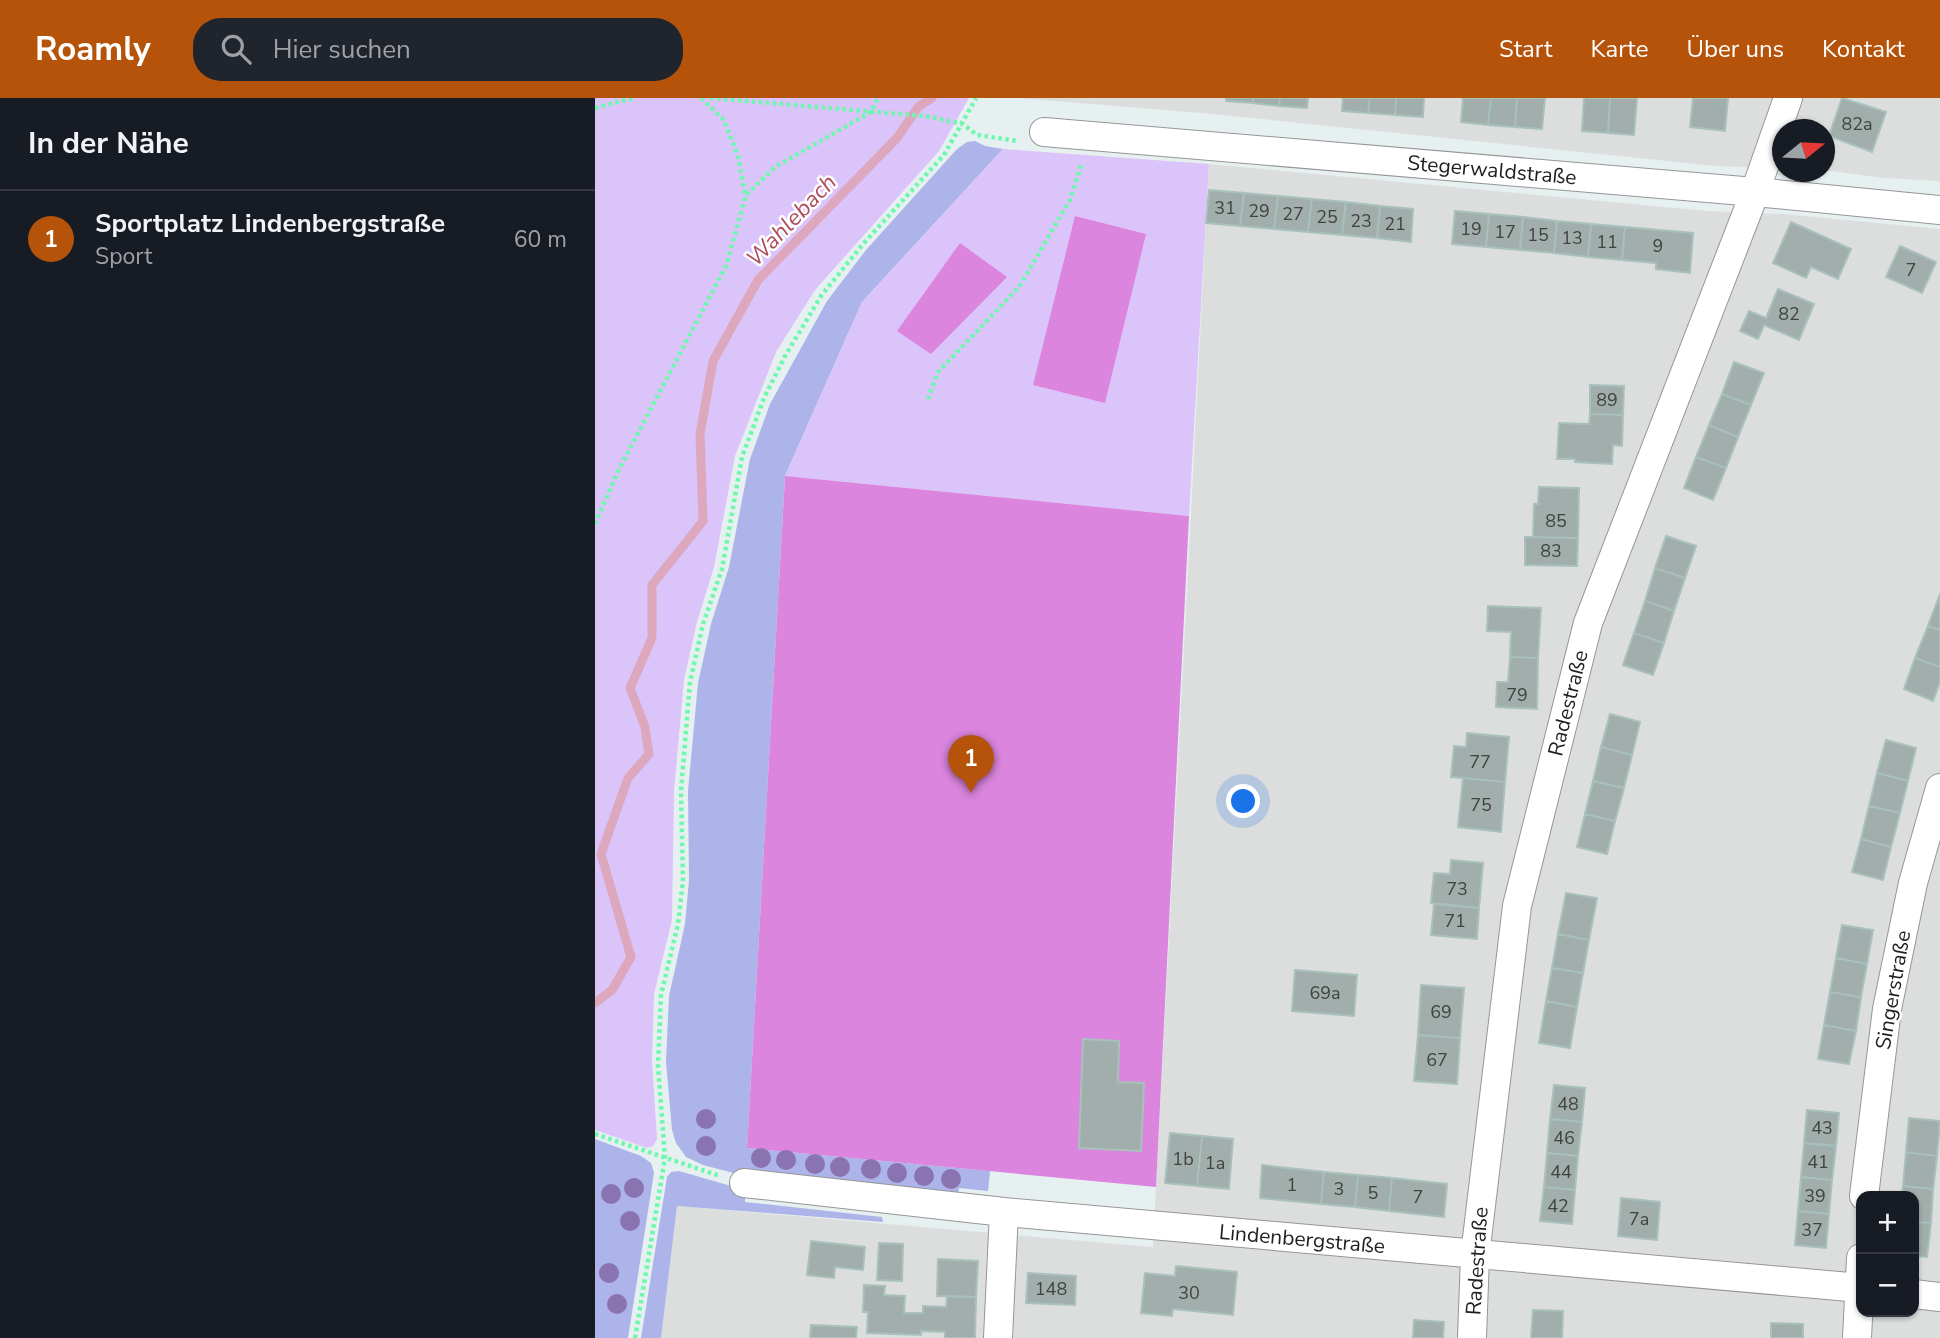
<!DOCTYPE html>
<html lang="de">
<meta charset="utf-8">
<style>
:root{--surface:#171b24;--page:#20242c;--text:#f1f3f6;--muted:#9ea1a6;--line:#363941;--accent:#b45309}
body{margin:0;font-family:"Nunito Sans",sans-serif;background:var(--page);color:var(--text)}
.controls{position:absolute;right:21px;bottom:21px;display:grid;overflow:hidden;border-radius:14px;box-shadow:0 2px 5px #0004}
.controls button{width:63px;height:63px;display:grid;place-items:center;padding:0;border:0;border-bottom:2px solid var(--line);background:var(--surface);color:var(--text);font:35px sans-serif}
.compass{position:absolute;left:1177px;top:21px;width:63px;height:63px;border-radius:50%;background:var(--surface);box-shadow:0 2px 5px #0004;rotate:72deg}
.you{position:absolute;left:649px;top:704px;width:24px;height:24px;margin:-18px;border:5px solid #fff;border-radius:50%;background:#1a73e8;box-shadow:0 0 0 10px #1a73e833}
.badge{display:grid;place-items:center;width:46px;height:46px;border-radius:50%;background:var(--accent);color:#fff;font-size:23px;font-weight:700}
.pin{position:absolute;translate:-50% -58px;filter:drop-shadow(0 2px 4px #0008)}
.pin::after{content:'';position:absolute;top:37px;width:24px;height:21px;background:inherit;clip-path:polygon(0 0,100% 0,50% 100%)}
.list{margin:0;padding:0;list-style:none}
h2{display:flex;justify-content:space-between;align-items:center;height:91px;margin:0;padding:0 28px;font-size:30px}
h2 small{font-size:23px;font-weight:400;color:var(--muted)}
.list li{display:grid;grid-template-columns:46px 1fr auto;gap:21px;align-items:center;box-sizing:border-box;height:98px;padding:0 28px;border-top:2px solid var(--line)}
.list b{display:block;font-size:26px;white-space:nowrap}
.list p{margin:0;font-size:23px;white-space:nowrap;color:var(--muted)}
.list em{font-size:23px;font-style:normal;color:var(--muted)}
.icon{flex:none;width:38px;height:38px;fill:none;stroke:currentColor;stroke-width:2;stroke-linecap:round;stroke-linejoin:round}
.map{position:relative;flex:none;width:1345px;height:1240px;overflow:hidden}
header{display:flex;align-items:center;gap:42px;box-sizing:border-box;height:98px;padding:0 35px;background:var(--accent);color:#fff}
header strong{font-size:33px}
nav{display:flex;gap:38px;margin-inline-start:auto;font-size:24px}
.search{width:490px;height:63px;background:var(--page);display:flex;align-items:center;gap:18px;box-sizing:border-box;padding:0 24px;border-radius:28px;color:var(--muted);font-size:26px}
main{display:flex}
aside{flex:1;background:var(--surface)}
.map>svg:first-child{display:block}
.residential{fill:#dcdddd;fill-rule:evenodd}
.grass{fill:#acb4e9}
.park{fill:#dbc4f9}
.pitch{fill:#db85de}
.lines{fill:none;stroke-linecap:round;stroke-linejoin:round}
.stream{stroke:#dda7bd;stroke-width:9}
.building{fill:#a1aeab;stroke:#a8c1bc;stroke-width:2}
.street-casing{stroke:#969696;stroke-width:30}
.path{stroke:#6ef8ae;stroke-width:4.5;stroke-dasharray:3.5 3.5;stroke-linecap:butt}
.street{stroke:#fff;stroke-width:28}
.tree{fill:#8a73b1}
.labels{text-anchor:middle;stroke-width:5;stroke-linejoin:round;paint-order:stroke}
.number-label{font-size:18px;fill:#404342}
.street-label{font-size:21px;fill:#1f1f1f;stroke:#fff}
.water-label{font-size:23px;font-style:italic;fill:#ae4c5a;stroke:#fff}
</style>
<header>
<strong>Roamly</strong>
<div class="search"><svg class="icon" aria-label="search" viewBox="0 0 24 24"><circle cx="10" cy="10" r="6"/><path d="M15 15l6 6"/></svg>Hier suchen</div>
<nav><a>Start</a><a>Karte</a><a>Über uns</a><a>Kontakt</a></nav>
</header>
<main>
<aside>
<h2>In der Nähe<small></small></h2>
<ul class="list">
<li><span class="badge">1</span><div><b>Sportplatz Lindenbergstraße</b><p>Sport</p></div><em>60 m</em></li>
</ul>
</aside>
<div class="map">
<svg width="1345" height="1240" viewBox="0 0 1345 1240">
<rect width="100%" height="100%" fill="#e6f0f0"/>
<path class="residential" d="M 423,0 L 1345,0 L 1345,83 L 1289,80 L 1230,72 L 1230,32 L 1188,32 L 1187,70 L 1121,68 L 618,16 Z
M 614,66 L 1112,113 L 1188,116 L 1345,131 L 1345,1240 L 66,1240 L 82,1108 L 558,1149 ZM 1266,1098 L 1319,1098 L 1319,1214 L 1266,1214 Z"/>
<path class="grass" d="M 380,43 L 390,48 L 408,51 L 267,204 L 190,378 L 152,1050 L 395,1073 L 393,1093 L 364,1090 L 363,1099 L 150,1078 L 108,1067 L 91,1059 L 81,1045 L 77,1032 L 71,964 L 74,898 L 90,826 L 94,782 L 93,693 L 103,585 L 116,526 L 134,469 L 155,361 L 175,306 L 232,203 L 271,152 L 362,51 L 372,44 Z
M 0,1041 L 46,1058 L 56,1065 L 59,1075 L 33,1240 L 0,1240 Z
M 84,1073 L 150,1092 L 150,1104 L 287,1119 L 288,1124 L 82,1108 L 66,1240 L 46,1240 L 72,1079 L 76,1074 Z"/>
<path class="park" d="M 0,0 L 374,0 L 344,53 L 220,192 L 181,254 L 140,358 L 119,469 L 102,524 L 89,582 L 79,693 L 77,822 L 59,896 L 57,963 L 62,1041 L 58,1048 L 52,1050 L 0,1032 Z
M 408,51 L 614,66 L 594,418 L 190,378 L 267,204 Z"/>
<path class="pitch" d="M 480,118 L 551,136 L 510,305 L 438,287 Z
M 365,145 L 412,179 L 336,256 L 302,233 Z
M 190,378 L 594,418 L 561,1089 L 152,1050 Z"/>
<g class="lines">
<path class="stream" d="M 0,905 L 17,892 L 36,859 L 6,756 L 33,680 L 54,656 L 50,629 L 35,590 L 57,540 L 57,487 L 108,423 L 105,336 L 118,263 L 163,182 L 302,40 L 323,9 L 337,0"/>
</g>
<path class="building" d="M 631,0 L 658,0 L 658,5 L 631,3 Z
M 658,0 L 685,0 L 684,8 L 658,5 Z
M 685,0 L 713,0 L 712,10 L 684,8 Z
M 748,0 L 775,0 L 773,15 L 747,13 Z
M 775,0 L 801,0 L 800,17 L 773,15 Z
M 801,0 L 829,0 L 828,19 L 800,17 Z
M 868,0 L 896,0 L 893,27 L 866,24 Z
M 896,0 L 922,0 L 920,29 L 893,27 Z
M 922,0 L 950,0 L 947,31 L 920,29 Z
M 989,0 L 1015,0 L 1013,35 L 987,33 Z
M 1015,0 L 1042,0 L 1039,37 L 1013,35 Z
M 1098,0 L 1133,0 L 1130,33 L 1095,29 Z
M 1247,0 L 1291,14 L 1277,54 L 1234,38 Z
M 614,92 L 649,95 L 645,128 L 611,125 Z
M 649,95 L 683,98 L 679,131 L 645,128 Z
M 683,98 L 717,101 L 713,134 L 679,131 Z
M 717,101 L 751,104 L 747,137 L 713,134 Z
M 751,104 L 785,108 L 782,140 L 747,137 Z
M 785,108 L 818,111 L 816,144 L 782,140 Z
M 860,113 L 894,116 L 891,149 L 857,146 Z
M 894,116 L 928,119 L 925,152 L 891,149 Z
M 928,119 L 962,123 L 959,155 L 925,152 Z
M 962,123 L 996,126 L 993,159 L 959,155 Z
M 1196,124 L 1256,151 L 1243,181 L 1216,169 L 1211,180 L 1178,165 Z
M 996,126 L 1030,129 L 1027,162 L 993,159 Z
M 1030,129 L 1098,135 L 1095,175 L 1061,171 L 1061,165 L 1027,162 Z
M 1305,148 L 1341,164 L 1327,195 L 1291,179 Z
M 1183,191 L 1219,206 L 1204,242 L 1169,227 L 1163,241 L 1145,233 L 1154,213 L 1171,220 Z
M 1139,264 L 1169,275 L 1156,307 L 1127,296 Z
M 995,287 L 1029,288 L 1028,317 L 995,316 Z
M 1127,296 L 1156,307 L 1143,339 L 1114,327 Z
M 995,316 L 1028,317 L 1027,348 L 1018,347 L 1017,366 L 980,364 L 980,361 L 962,361 L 964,325 L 994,326 Z
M 1114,327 L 1143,339 L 1131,370 L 1101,359 Z
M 1101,359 L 1131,370 L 1118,402 L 1089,390 Z
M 944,389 L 984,390 L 983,440 L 938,439 L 939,406 L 943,406 Z
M 1071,438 L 1101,448 L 1090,480 L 1060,470 Z
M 930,439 L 983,440 L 982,468 L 930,467 Z
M 1060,470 L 1090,480 L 1079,513 L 1050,503 Z
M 1345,496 L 1345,532 L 1333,528 Z
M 1050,503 L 1079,513 L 1069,545 L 1039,535 Z
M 893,508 L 946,510 L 943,560 L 915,559 L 916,534 L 892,533 Z
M 1333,528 L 1345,532 L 1345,569 L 1320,560 Z
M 1039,535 L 1069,545 L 1058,577 L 1028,567 Z
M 915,559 L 943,560 L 942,611 L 901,609 L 902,584 L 913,584 Z
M 1320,560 L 1345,569 L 1345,584 L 1338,603 L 1309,591 Z
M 1015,616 L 1045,624 L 1037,657 L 1006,649 Z
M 872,635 L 914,639 L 910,684 L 856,679 L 859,648 L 871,649 Z
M 1291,642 L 1321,650 L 1313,683 L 1282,675 Z
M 1006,649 L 1037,657 L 1029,690 L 998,683 Z
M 1282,675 L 1313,683 L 1305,715 L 1274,708 Z
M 868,680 L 910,684 L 906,734 L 863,729 Z
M 998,683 L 1029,690 L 1020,723 L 990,716 Z
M 1274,708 L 1305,715 L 1296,749 L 1266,741 Z
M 990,716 L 1020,723 L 1012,756 L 982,749 Z
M 1266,741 L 1296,749 L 1288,782 L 1257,774 Z
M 856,762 L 888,765 L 884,810 L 836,805 L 839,775 L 855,776 Z
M 971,795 L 1002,800 L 994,842 L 963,836 Z
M 839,806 L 884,810 L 882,841 L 836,837 Z
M 1247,827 L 1278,832 L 1272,866 L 1241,860 Z
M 963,836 L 994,842 L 988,875 L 957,870 Z
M 1241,860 L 1272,866 L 1266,899 L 1235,894 Z
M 957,870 L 988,875 L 982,909 L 951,903 Z
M 700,872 L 762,877 L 759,918 L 697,913 Z
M 826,887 L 869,890 L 865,940 L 823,937 Z
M 1235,894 L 1266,899 L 1261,933 L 1229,927 Z
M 951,903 L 982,909 L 975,950 L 944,945 Z
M 1229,927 L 1261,933 L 1254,966 L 1223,961 Z
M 823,937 L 865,940 L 862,986 L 819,983 Z
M 488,941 L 524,943 L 523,984 L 549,985 L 546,1053 L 484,1050 Z
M 959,987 L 990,990 L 987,1024 L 955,1021 Z
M 1212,1012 L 1244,1015 L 1241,1048 L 1209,1045 Z
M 1314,1020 L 1345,1023 L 1342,1058 L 1311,1054 Z
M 955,1021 L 987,1024 L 983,1058 L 952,1055 Z
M 575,1035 L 607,1038 L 602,1088 L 570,1085 Z
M 607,1038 L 638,1041 L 634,1091 L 602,1088 Z
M 1209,1045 L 1241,1048 L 1237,1082 L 1206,1079 Z
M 1311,1054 L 1342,1058 L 1338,1091 L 1308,1088 Z
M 952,1055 L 983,1058 L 980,1092 L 949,1089 Z
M 667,1067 L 729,1074 L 726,1106 L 665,1100 Z
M 729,1074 L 763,1077 L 760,1109 L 726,1106 Z
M 763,1077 L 797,1080 L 794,1113 L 760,1109 Z
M 1206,1079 L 1237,1082 L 1234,1116 L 1203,1113 Z
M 797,1080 L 852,1086 L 849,1119 L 794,1113 Z
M 1308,1088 L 1338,1091 L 1336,1125 L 1319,1124 L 1319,1098 L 1307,1098 Z
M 949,1089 L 980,1092 L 977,1126 L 945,1123 Z
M 1026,1100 L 1065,1104 L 1062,1142 L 1023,1138 Z
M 1203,1113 L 1234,1116 L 1231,1150 L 1200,1147 Z
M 1319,1124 L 1336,1125 L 1332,1159 L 1319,1158 Z
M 216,1143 L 270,1149 L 268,1172 L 240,1169 L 239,1180 L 212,1177 Z
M 284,1145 L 308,1146 L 307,1183 L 282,1182 Z
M 343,1161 L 383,1163 L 381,1199 L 342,1198 Z
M 581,1168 L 642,1174 L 638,1217 L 578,1211 L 577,1218 L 546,1215 L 550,1175 L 580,1178 Z
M 433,1175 L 481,1178 L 480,1207 L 431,1205 Z
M 269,1187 L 290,1188 L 289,1197 L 310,1198 L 309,1215 L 328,1215 L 328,1208 L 351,1209 L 352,1198 L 381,1199 L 380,1240 L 350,1240 L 350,1234 L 326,1233 L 326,1237 L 272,1235 L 273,1214 L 268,1214 Z
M 938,1212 L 968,1213 L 967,1240 L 936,1240 Z
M 819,1222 L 849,1224 L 848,1240 L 818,1240 Z
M 1176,1225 L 1208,1226 L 1208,1240 L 1176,1240 Z
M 216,1227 L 262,1229 L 261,1240 L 215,1240 Z"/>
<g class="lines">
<defs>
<path id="street" d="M 449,34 L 1160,94 L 1345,112
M 149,1085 L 409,1114 L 1266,1190
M 1269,1098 L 1292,911 L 1318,785 L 1345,690
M 1319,1196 L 1345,1199
M 403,1240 L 409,1114
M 877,1240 L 880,1157 L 922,808 L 993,525 L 1160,94 L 1193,0
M 1262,1240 L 1266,1160"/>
</defs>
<use href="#street" class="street-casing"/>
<path class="path" d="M 106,0 L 129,22 L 143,58 L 150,96
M 115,0 L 330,18 L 368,26 L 382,37 L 423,43
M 0,10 L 39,0
M 333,301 L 343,274 L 424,189 L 475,102 L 487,65
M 0,426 L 24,371 L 131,168 L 151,97 L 180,69 L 276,14 L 283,0
M 0,1036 L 125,1078
M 40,1240 L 70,1060 L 63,967 L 66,897 L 83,826 L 88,783 L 86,693 L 95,584 L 108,526 L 127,471 L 147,359 L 169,300 L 190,258 L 226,198 L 268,146 L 349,57 L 381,0"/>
<use href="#street" class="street"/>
</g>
<g class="tree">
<circle cx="111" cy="1021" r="10"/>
<circle cx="111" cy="1048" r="10"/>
<circle cx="166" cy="1060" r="10"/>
<circle cx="191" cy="1062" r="10"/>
<circle cx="220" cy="1066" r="10"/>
<circle cx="245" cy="1069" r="10"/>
<circle cx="276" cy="1071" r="10"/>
<circle cx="302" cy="1075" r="10"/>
<circle cx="329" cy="1078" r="10"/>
<circle cx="356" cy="1081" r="10"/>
<circle cx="39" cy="1090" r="10"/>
<circle cx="16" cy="1096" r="10"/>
<circle cx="35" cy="1123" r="10"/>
<circle cx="14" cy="1175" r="10"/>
<circle cx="22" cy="1206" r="10"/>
</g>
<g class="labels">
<g class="number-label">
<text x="1262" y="32">82a</text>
<text x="630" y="116">31</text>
<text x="664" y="119">29</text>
<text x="698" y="122">27</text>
<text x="732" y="125">25</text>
<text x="766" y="129">23</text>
<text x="800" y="132">21</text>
<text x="876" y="137">19</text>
<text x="910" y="140">17</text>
<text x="943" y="143">15</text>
<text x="977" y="146">13</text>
<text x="1012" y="150">11</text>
<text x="1063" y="154">9</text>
<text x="1316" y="178">7</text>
<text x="1194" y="222">82</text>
<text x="1012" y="308">89</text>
<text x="961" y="429">85</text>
<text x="956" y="459">83</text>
<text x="922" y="603">79</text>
<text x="885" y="670">77</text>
<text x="886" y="713">75</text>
<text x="862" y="797">73</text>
<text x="860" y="829">71</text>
<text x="730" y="901">69a</text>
<text x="846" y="920">69</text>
<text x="842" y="968">67</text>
<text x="973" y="1012">48</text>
<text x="1227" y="1036">43</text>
<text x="969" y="1046">46</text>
<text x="588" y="1067">1b</text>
<text x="1223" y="1070">41</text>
<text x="620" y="1071">1a</text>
<text x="966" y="1080">44</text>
<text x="697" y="1093">1</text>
<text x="744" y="1097">3</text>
<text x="778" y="1101">5</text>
<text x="1220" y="1104">39</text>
<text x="823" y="1105">7</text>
<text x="963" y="1114">42</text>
<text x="1044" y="1127">7a</text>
<text x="1217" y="1138">37</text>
<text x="456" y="1197">148</text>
<text x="594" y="1201">30</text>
</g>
<g class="street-label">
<text transform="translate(897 72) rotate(5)" y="7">Stegerwaldstraße</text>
<text transform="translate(973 605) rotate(-76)" y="7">Radestraße</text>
<text transform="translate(1298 892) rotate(-80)" y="7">Singerstraße</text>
<text transform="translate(707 1141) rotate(5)" y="7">Lindenbergstraße</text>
<text transform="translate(882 1163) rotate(-86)" y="7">Radestraße</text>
</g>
<g class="water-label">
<text transform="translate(196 122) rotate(-46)" y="8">Wahlebach</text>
</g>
</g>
</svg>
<div class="controls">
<button>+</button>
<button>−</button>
</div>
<svg class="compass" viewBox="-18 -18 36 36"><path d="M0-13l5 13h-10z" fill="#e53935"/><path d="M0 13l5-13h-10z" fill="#9ea1a6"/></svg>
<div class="you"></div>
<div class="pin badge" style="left:376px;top:695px">1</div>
</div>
</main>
